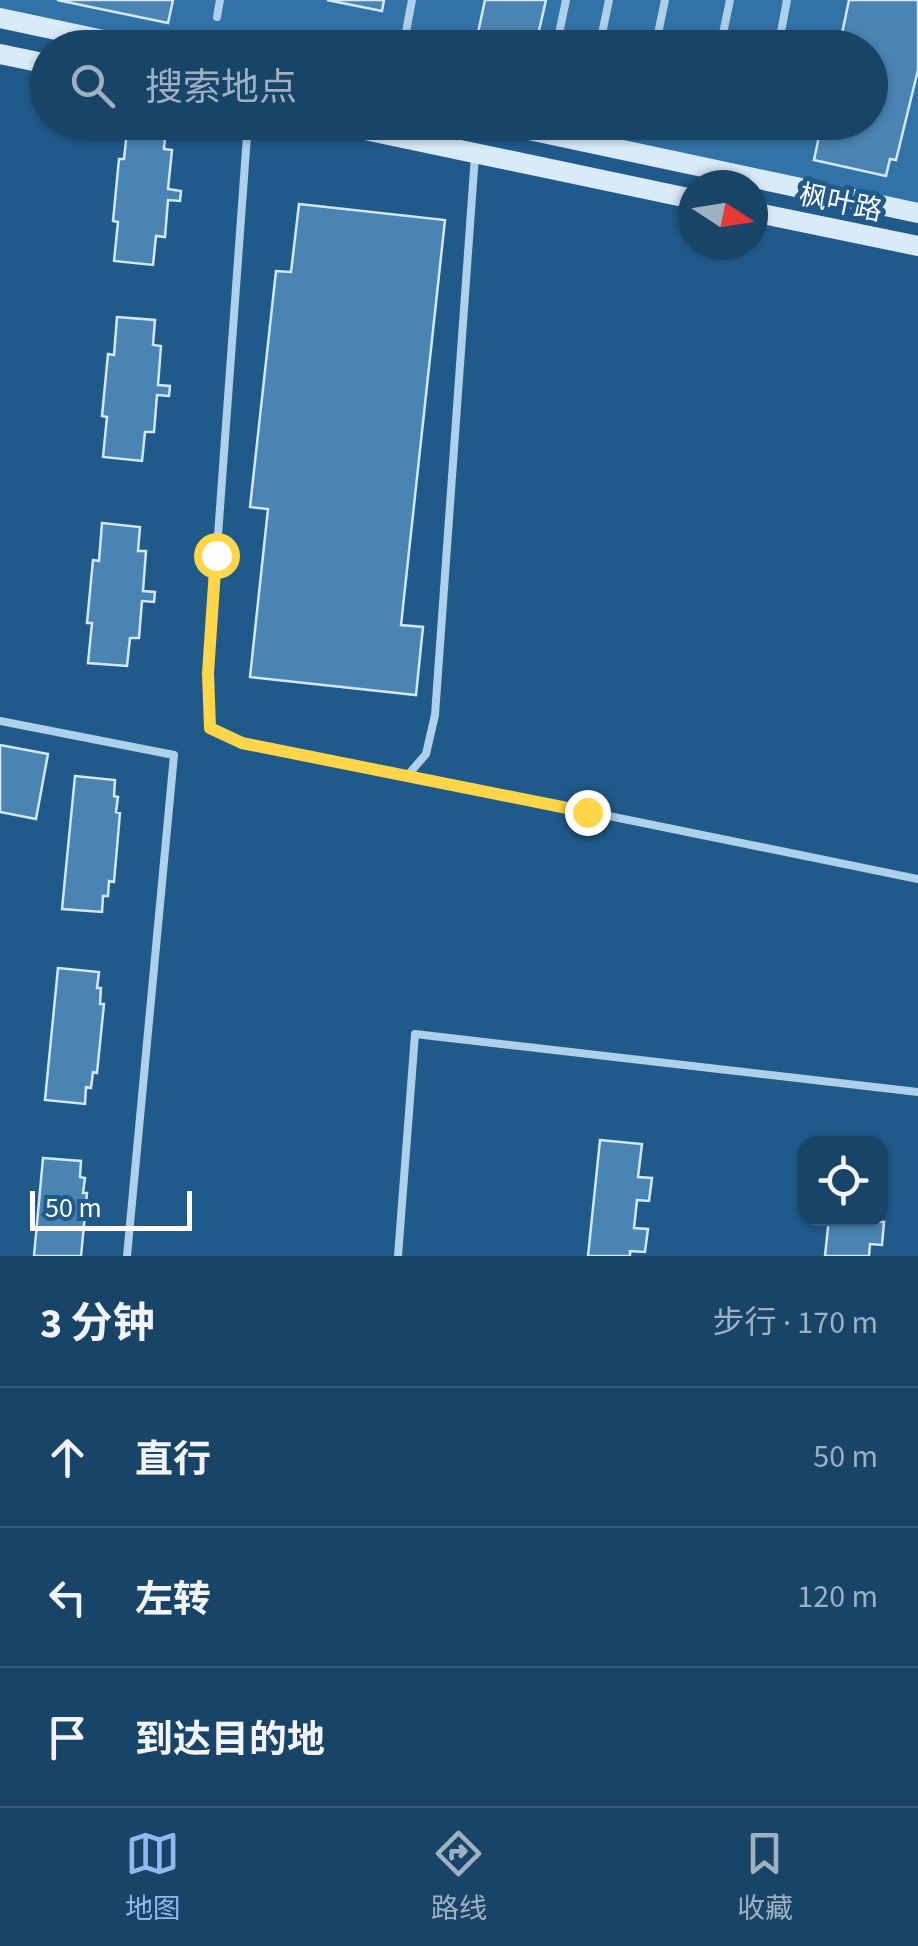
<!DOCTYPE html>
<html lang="zh">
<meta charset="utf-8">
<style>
:root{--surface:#184468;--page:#214b6e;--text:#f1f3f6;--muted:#9fb0c0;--line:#365c7c;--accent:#90b9f0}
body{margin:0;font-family:"Source Sans 3","Noto Sans SC",sans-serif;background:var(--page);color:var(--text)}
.controls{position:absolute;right:30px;bottom:30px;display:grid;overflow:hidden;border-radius:20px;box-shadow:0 2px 8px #0004}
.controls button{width:90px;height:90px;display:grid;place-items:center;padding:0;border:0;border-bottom:2px solid var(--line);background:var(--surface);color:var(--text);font:50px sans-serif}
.compass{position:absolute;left:678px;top:170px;width:90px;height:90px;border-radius:50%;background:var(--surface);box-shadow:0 2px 8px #0004;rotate:102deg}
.scale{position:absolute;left:30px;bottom:25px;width:162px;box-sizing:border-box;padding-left:10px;border:5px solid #fff;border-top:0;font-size:28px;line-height:35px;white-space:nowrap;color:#fff;-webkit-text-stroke:8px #205a8b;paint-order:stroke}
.stop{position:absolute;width:30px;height:30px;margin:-22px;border:8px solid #ffd54a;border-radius:50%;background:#fff}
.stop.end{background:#ffd54a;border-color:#fff;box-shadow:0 2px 10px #0008}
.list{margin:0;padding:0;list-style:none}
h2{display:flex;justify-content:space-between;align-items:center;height:130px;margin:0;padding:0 40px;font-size:42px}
h2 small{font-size:32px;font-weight:400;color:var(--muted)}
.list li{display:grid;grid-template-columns:65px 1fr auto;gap:30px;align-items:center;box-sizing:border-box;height:140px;padding:0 40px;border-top:2px solid var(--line)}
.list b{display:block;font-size:38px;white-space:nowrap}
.list em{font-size:32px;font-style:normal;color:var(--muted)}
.icon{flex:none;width:55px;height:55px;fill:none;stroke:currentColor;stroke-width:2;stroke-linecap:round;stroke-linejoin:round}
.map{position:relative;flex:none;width:918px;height:1256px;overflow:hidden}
.search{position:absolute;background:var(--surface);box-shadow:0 2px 8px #0004;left:30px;right:30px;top:30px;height:110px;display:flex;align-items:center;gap:25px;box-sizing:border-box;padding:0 35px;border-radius:55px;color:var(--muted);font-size:38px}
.sheet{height:550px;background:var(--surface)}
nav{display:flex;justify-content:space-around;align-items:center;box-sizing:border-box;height:140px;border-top:2px solid var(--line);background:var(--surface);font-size:28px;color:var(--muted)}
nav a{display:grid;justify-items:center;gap:5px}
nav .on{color:var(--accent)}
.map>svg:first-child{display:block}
.green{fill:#3173a7}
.building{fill:#4984b3;stroke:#d2e8f8;stroke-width:2.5}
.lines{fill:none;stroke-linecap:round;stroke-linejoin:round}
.lane{stroke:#add0eb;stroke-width:8}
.secondary{stroke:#d9eaf9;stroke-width:20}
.route{stroke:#ffd54a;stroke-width:12}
.labels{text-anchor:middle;stroke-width:10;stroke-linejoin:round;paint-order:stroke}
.street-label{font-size:28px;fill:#fff;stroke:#205a8b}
</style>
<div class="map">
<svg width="918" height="1256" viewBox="0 0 918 1256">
<rect width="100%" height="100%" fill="#205a8b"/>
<path class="green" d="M 0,0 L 918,0 L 918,213 L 492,123 L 870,122 L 870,48 L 141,48 L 0,18 Z"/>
<path class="building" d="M 57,0 L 173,0 L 168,23 Z
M 327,0 L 384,0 L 382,11 Z
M 485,0 L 546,0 L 535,48 L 499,48 L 476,42 Z
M 849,0 L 918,0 L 918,70 L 896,160 L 890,159 L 886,176 L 814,160 L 822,122 L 870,122 L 870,48 L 839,48 Z
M 128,122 L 166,125 L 164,149 L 172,150 L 168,189 L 181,191 L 180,201 L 168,200 L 165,237 L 156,236 L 153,265 L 114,261 L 118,222 L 113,221 L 119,159 L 124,159 Z
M 299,204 L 445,220 L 401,625 L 423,627 L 416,695 L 250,677 L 268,509 L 250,507 L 276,271 L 291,272 Z
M 117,317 L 155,320 L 153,345 L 161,346 L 158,385 L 170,386 L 169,396 L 157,395 L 154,432 L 145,432 L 142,461 L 103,457 L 107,417 L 102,416 L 108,354 L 114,355 Z
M 102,523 L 140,527 L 138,551 L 146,551 L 143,591 L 155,592 L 154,602 L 142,601 L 139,638 L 130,638 L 127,666 L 88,663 L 92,623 L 87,623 L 93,560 L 99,561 Z
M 0,745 L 48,754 L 36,819 L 0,812 Z
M 75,776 L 115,780 L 114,796 L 118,797 L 116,812 L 120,813 L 114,882 L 109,881 L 108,896 L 103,896 L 102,912 L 62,909 Z
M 58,968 L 99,972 L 97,988 L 101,988 L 100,1004 L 104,1004 L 97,1073 L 93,1072 L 91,1088 L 86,1087 L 85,1104 L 45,1100 Z
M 600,1140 L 642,1144 L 638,1177 L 652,1178 L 649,1201 L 637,1200 L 634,1228 L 648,1229 L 645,1252 L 630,1251 L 630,1256 L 588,1256 Z
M 43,1158 L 81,1161 L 80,1177 L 85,1178 L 83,1193 L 87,1193 L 81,1256 L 34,1256 Z
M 829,1218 L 871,1218 L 870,1221 L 884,1222 L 882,1245 L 870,1244 L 869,1256 L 825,1256 Z"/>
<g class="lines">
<path class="lane" d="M 217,17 L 220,0
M 403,48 L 412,0
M 556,48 L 566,0
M 599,48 L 609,0
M 655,48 L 665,0
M 720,48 L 730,0
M 778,48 L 787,0
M 248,122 L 208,673 L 210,728 L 242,743 L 408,775 L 426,754 L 435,715 L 475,155
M 717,122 L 761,131 L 763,122
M 0,721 L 174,755 L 127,1256
M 408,775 L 918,879
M 398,1256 L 415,1034 L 918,1092"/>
<path class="secondary" d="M 0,18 L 141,48
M 0,54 L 48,64
M 327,122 L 693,199
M 492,122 L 918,213
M 753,212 L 918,246"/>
</g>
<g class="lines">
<path class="route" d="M 216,555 L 208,673 L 210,728 L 242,743 L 587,812"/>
</g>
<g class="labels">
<g class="street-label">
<text transform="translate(841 202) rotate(12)" y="10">枫叶路</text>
</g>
</g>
</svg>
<div class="controls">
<button><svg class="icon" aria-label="locate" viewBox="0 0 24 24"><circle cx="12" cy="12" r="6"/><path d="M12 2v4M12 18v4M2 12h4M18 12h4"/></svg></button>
</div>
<svg class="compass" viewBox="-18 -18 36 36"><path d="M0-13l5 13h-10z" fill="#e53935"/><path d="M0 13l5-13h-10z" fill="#9fb0c0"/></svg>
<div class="scale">50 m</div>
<div class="stop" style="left:216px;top:555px"></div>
<div class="stop end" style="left:587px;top:812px"></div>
<div class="search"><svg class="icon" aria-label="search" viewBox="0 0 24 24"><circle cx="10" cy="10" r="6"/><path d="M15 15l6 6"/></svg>搜索地点</div>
</div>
<section class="sheet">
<h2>3 分钟<small>步行 · 170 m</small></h2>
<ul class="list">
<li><svg class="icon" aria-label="ahead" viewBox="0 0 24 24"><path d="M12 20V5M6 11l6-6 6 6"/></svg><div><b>直行</b></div><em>50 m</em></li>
<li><svg class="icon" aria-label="left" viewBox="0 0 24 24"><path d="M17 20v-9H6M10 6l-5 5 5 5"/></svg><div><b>左转</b></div><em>120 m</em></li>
<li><svg class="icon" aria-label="arrive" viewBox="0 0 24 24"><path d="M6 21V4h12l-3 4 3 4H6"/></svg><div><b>到达目的地</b></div></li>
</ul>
</section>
<nav>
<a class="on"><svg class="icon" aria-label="map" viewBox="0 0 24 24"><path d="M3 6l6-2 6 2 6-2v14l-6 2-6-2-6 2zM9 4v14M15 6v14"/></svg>地图</a>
<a><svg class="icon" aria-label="directions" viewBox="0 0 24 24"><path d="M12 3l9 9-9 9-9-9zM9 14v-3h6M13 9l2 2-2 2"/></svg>路线</a>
<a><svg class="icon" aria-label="saved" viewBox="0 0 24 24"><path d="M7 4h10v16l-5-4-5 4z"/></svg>收藏</a>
</nav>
